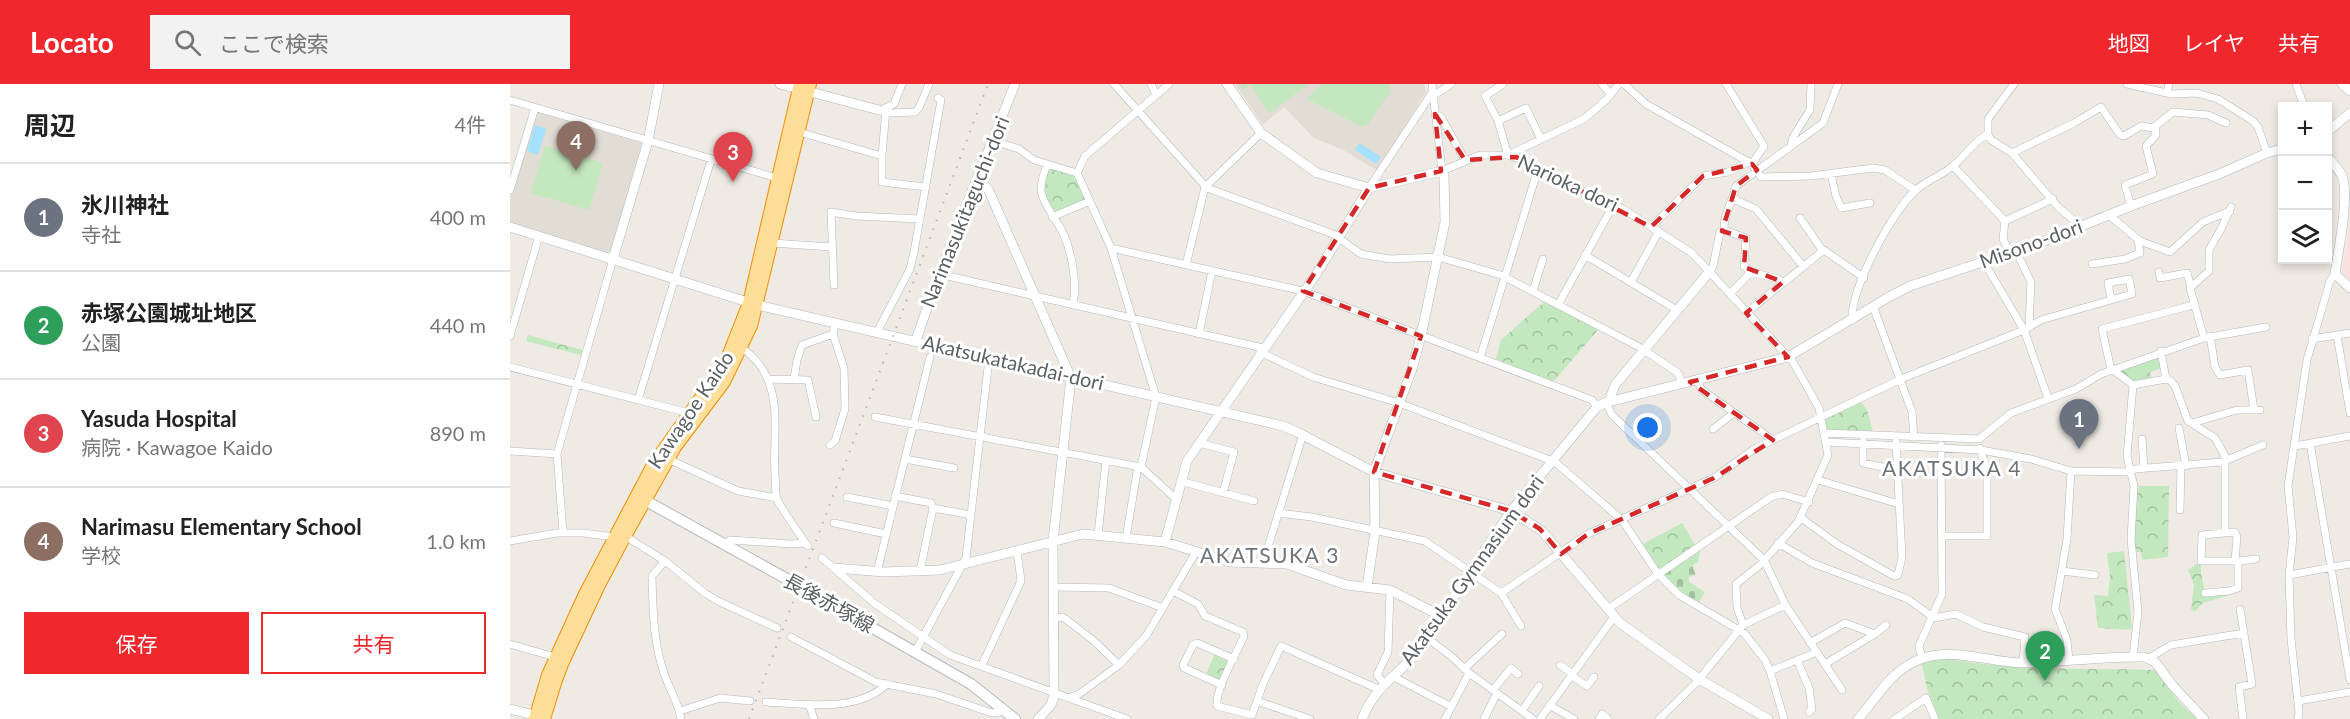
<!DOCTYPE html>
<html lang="ja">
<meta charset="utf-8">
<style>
:root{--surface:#fff;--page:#f2f2f2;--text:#222;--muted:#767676;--line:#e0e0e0;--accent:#f0282d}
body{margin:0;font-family:Lato,"Noto Sans JP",sans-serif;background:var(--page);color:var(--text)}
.controls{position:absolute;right:18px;top:18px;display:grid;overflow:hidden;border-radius:0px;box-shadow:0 3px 9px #0003}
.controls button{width:54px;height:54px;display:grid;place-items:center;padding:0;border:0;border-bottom:2px solid var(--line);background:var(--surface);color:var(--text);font:30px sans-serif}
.you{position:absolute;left:1138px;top:344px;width:21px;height:21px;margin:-15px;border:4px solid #fff;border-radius:50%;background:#1a73e8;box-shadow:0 0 0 9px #1a73e833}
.badge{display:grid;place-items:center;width:39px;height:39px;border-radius:50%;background:var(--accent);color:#fff;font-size:20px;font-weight:700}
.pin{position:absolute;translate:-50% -50px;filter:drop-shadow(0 2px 3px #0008)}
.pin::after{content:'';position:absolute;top:32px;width:21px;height:18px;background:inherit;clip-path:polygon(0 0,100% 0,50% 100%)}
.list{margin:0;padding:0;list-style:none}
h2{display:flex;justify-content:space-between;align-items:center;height:78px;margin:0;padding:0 24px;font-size:26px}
h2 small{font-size:20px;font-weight:400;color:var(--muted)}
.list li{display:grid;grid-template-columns:39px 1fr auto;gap:18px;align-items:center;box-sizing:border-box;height:108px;padding:0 24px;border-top:2px solid var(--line)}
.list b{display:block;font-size:22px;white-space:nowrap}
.list p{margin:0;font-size:20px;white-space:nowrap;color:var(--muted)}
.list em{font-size:20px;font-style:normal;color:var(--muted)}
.actions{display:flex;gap:12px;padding:18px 24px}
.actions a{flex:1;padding:14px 0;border:2px solid var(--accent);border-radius:0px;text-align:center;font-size:21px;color:var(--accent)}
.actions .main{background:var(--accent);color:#fff}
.icon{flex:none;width:33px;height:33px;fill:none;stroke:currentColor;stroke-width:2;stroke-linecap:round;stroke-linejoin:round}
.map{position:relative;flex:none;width:1840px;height:635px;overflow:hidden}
header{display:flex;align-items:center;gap:36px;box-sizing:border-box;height:84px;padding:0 30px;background:var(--accent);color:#fff}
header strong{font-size:28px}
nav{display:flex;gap:33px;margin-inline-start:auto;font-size:21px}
.search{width:420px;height:54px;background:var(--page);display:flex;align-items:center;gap:15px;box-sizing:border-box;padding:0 21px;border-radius:0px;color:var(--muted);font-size:22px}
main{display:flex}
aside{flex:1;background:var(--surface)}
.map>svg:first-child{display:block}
.education{fill:#e1ddd4}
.medical{fill:#fcdfe0}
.cemetery{fill:url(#cemetery-stones)}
.park{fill:url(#park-crowns)}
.garden{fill:#c3e8bf}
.water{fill:#a4e1ff}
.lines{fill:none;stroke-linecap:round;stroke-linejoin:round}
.minor-casing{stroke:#b4b7bb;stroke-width:8}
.tertiary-casing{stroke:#b4b7bb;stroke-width:10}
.secondary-casing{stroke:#b5babe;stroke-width:12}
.trunk-casing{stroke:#f38e00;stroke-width:14}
.minor{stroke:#fff;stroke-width:7}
.tertiary{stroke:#fff;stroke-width:9}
.secondary{stroke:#fff;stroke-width:10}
.trunk{stroke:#ffde9a;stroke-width:12}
.rail{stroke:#b3b4b5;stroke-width:2;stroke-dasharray:1.5 8;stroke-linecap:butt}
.secondary-bridge-casing{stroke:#b5babe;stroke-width:12;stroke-linecap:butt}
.secondary-bridge{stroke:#fff;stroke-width:10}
.marked{fill:none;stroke:#d62828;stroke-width:4.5;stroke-dasharray:12 8;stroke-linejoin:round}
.labels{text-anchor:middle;stroke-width:6;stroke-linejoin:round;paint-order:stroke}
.street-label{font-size:20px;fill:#5c6165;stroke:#fff}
.neighbourhood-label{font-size:21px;letter-spacing:1.5px;fill:#6d7377;stroke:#fff}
</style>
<header>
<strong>Locato</strong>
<div class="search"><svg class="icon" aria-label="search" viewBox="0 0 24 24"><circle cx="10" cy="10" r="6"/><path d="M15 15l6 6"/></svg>ここで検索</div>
<nav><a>地図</a><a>レイヤ</a><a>共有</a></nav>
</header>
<main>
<aside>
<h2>周辺<small>4件</small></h2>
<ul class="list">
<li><span class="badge" style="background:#6b7280">1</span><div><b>氷川神社</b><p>寺社</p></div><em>400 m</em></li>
<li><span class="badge" style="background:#2e9e5b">2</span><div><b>赤塚公園城址地区</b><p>公園</p></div><em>440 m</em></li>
<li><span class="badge" style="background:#e0444e">3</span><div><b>Yasuda Hospital</b><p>病院 · Kawagoe Kaido</p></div><em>890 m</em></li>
<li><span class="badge" style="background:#8d6e63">4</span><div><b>Narimasu Elementary School</b><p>学校</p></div><em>1.0 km</em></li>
</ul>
<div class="actions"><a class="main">保存</a><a>共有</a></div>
</aside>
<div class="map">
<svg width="1840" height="635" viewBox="0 0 1840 635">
<defs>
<pattern id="cemetery-stones" width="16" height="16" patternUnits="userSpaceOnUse" patternTransform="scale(1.5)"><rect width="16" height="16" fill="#c3e8bf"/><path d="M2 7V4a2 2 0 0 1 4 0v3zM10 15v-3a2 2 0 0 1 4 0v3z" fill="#a2bf9f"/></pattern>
<pattern id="park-crowns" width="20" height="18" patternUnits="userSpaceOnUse" patternTransform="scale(1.5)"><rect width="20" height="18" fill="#c3e8bf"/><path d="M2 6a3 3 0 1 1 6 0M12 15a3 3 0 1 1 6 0" fill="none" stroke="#a2bf9f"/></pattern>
</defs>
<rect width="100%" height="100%" fill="#efebe4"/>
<path class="education" d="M 725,0 L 914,0 L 916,8 L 868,87 L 833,66 L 804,54 L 774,23 L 753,41 Z
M 26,28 L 132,59 L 101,166 L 97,169 L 0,138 L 0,115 Z"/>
<path class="medical" d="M 1840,139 L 1840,196 L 1835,191 L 1833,184 Z"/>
<path class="cemetery" d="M 1190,467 L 1188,479 L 1184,480 L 1183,484 L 1186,491 L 1179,493 L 1179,498 L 1195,508 L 1189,518 L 1171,509 L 1155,493 L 1155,490 Z"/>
<path class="park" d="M 543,84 L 565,91 L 575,113 L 574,116 L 546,128 L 542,127 C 534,109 533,105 539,86 Z
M 1035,217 L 1088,246 L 1043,298 L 986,275 L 991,256 Z
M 18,251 L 72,266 L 71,271 L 16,257 Z
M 1650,269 L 1652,284 L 1640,288 L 1642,296 L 1624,300 L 1606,286 Z
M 1351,318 L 1357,326 L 1363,348 L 1319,347 L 1316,344 L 1315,335 Z
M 1624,402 L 1659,402 L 1658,473 L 1632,476 L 1631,468 L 1625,468 Z
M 1172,439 L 1185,461 L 1151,485 L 1148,485 L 1131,461 Z
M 1614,467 L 1622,543 L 1620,546 L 1588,544 L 1584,511 L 1598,512 L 1600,493 L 1597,469 Z
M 1691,477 L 1691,490 L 1695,508 L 1719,507 L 1719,511 L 1693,519 L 1684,528 L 1681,525 L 1684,501 L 1678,486 Z
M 705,570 L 719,578 L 711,594 L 707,595 L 696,590 Z
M 1439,575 C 1507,587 1577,584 1645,586 L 1669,618 L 1687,635 L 1429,635 L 1418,608 L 1411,577 Z"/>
<path class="garden" d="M 729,0 L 799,0 L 759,29 L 740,0 L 733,6 Z
M 811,0 L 879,0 L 880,8 L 858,40 L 852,43 L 797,15 Z
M 35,62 L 93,79 L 79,126 L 21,109 Z"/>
<path class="water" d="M 25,41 L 36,45 L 28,71 L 17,67 Z
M 849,59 L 871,73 L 866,80 L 845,66 Z"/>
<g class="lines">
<defs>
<path id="minor" d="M 604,0 L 697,104 L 823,150 L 851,170 L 880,175 L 928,173 L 991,191 L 1131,264 L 1168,289 L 1172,300
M 641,0 L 646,11
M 922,0 L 932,87 L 970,71 L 998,71 L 1013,76 L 1065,104 L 1113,125 L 1182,169 L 1283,278 L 1309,324 L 1318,371 L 1288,438 L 1250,481 L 1226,500 L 1227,523 L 1233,541 L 1186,599 L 1149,635
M 993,0 L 975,12 L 988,37 L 998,71 L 1074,35 L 1096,16 L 1109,0
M 1092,0 L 1101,11
M 1114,0 L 1136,20 L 1242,80 L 1251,93 L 1301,92 L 1363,84 L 1375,86 L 1405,106
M 1216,0 L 1254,62 L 1242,80
M 1504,0 L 1478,35 L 1478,50 L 1481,56 L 1502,69 L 1548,123 L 1572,143
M 1617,0 L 1661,10 L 1687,9 L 1708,15 L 1743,37 L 1748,43 L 1757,69
M 1786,0 L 1794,22
M 1657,9 L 1659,0
M 923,12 L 941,0
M 0,16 L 267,94
M 373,25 L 384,20 L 392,0
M 376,25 L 372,72 L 372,98 L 416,103
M 371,27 L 382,29 L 405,28 L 409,24 L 419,0
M 925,30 L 931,33 L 955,76
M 988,37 L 1016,24 L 1031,55
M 289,48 L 372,72
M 484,57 L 509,65 L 524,76 L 567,89
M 1281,62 L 1283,53 L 1300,26 L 1301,0
M 1502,69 L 1564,39 L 1591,23 L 1610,51 L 1614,52 L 1631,42 L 1643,44 L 1663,28 L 1698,31 L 1716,39
M 537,80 C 535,88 530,98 531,107 C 533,119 542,130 548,140 C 561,160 568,198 563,221
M 1443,82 L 1495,137 L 1493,155 L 1500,169
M 1321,90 L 1326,112 L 1331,124 L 1360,119
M 859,104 L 922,9
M 0,106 L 25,24
M 1223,115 L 1246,125 L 1293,182
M 1621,122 L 1615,101 L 1643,90 L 1636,62 L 1646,51 L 1645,42
M 1599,131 L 1630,157 L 1660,168 L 1693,138 L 1720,127
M 542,133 L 580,117
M 1290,134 L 1313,167
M 1495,137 L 1543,115
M 1141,143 L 1193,92 L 1218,88 L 1239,78
M 1214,146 L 1236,154 L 1234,182 L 1241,188
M 262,159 L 321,163
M 601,164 L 793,207 L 1082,316 L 1087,323
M 1506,167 L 1521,198 L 1519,243
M 1075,171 L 1167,226
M 1474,178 L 1514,246 L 1538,314
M 1582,180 L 1615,175 L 1630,169 L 1628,156
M 676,181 L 695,103 L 751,49
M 1200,187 L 1203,182 L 1210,148 L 1214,146 C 1213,131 1223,117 1226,102 L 1313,39 L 1328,0
M 1649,188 L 1650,194 L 1677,189 L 1681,203
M 429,190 L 753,264
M 1121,198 L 1149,147
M 324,201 L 321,128 L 346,132 L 410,135
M 1023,207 L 1033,175
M 1220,210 L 1241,188 L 1268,195 L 1273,198
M 1048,221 L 1104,120
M 1363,222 L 1402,328 L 1404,353
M 1236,229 L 1314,166 L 1354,194
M 1342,236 C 1341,204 1382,127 1406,106 C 1417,96 1433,91 1444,81 C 1456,71 1464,57 1478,50
M 367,248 L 400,185 L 404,168 L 431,16 L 428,14
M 689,250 L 702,187
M 1827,251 L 1840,329
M 0,252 L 29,152
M 1700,252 L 1705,283 L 1710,291 L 1738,286 L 1744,326
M 1694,254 L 1680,204 L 1699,187 L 1699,166 L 1711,145 L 1721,123
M 1802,255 L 1840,249
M 232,264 C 277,296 262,344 265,392 C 266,399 265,409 267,415 C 271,424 291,453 298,462
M 1651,267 L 1656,295
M 750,268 L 803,293 L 889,319 L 1045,378 L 1112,436 L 1148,490 L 1169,511 L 1234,549 L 1255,576 L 1260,587 L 1274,635
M 970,274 L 1028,85
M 0,283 L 179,329
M 1601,286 L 1592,245 L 1683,221
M 1603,286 L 1623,301 L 1617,372 L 1624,402 L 1621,455 L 1628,528 L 1623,573
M 259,295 L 298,296 L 306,333
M 284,295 L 287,276 L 292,261 L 323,250
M 1187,296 L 1192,306 L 1263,356
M 1623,301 L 1656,295 L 1661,297 L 1665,302 L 1678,337 L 1705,354 L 1715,372 L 1715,449
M 128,316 L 201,76
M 1099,317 L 1098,323 L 1102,331 L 1254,476 L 1276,522 L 1332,606
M 365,333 L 631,383 L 666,415
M 1682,339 L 1727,326 L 1750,326
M 1669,344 L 1676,382
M 1203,345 L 1224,329
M 1314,349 L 1469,355 L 1501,329 L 1566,305 L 1591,290 L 1694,254 L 1756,243
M 1632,355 L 1634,384
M 1353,357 L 1353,379 L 1387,386
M 1316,358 L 1471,366 L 1521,375 L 1561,387 L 1620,388 L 1625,385 L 1712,378 L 1753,361
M 689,359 L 724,368 L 713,409
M 1800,359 L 1840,596
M 320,361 L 325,357 L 335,325 L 334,284 L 323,250 L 325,239
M 1785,362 L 1840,352
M 0,367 L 47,370
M 158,375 L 228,407 L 267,414
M 395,375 L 444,384
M 631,383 L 646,313 L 601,164 L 567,89 L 575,72 L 659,0
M 1308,396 L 1389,420
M 670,397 L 744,417
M 385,412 L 421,419 L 423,424 L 410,487
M 337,413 L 383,422
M 423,424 L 461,431
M 1670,426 L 1671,382
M 768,429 L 802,433 L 915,457 L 991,509 L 1078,450 L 1204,394 L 1244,365 L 1391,295 L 1514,246 L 1531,236 L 1622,210 L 1619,195 L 1598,199 L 1601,215
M 1290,433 L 1327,460 L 1384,492 L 1388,491 L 1392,473 L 1386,358
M 324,439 L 376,450
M 53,449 L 47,370 L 103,175
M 588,451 L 596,376
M 115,452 L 155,477 L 196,510 L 210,518 L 267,544
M 1432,452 L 1477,452 L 1477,389 L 1470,364
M 616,454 L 628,382
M 0,457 L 47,449 L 73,449 L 105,453
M 1268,459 L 1302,479 L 1398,515 L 1424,534 L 1446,530 L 1473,543 L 1515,553 L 1513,579
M 212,460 L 221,456 L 281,460 L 295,459
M 312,474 L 364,519 L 440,571 L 617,635
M 155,477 L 142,492 C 143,523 143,556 153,586 C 158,603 168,617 171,635
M 1728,477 L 1746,475
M 753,479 L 793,350
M 1552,487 L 1585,491
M 367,488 L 420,273
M 1779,491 L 1840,480
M 544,503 L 599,504 L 653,524
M 663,507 L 688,520 L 695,532 L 733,548 L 734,552 C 727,569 705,605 707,622 L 742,631 L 753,600 L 771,562 L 868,605
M 991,509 L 1011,542
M 1695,509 L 1719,507 L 1728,504 L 1728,477 L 1691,477 L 1692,451 L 1725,448 L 1727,453 L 1725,477
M 1098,525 L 1261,413 L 1272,410 L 1299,418
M 1730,525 L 1742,600 L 1729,603 L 1733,635
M 544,534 L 553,533 L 584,557 L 609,581
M 1233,541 L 1275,521
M 281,553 L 366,598 L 426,610 L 482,629 L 496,627
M 917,554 L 941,572 L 959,589 L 935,635
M 1300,559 L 1335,539 L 1365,550
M 0,560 L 45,573
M 405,568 L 456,474 L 479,275
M 1639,574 L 1661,561 L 1734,549
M 1412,575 L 1409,562 L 1432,510 L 1431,361
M 1287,576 L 1299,604 L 1302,625 L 1299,628
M 1559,576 L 1557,556 L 1545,525 L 1557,455 L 1561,387
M 1315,580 L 1365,550 L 1376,541
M 472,581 L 511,497 L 507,466
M 1050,581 L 1063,590
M 954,585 L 992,550
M 1260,587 L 1307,568
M 959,589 L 1023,635
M 882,592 L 940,622
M 1062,592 L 1077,602 L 1084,593
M 874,599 L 867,591 L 878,568 L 880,506
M 712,601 L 674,584 L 673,581 L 683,561 L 687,559 L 724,575
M 983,606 L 1001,584 L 1008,590
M 561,613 L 569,610 L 609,581 L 636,552 L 686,468
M 747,617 L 800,635
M 1788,617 L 1840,608
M 256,618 C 294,620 347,629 377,600
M 299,620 L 304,635
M 1039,621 L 1064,635
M 170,627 L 210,614 L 240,617
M 1012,627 L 1029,602
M 974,635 L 987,609
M 1030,635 L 1104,533
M 1089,635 L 1092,630 L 1098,635
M 1385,635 L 1416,614 L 1425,635
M 1788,635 L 1789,628 L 1781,555 L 1779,491 L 1783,453 L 1778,402 L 1797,276 L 1820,197 L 1825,190"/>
<path id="tertiary" d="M 270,0 L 369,26
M 717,0 L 751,49 L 807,89 L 859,104 L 932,87 L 934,92 L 935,138 L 911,252 L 902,285 L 864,388 L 865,448 L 857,503
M 1832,0 L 1840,7
M 1818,47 L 1840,29
M 1818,73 C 1822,79 1829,85 1832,92 C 1840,111 1828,168 1825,190 L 1840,204
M 469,94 L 479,107 L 561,294 L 543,457 L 544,612 L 541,621 L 528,635
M 0,143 L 247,221 L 773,342 L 787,348 L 864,388 L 1001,427 L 1032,447 L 1110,539 L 1189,595 L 1258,635
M 103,175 L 138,57 L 149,0
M 406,256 L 429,190 L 505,0
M 1099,317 L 1105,301 L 1200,187
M 655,458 L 677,377 L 807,189 L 859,104
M 325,484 L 374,488 L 430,486 L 573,450 L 655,458 L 720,478 L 777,480 L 836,501 L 880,506 L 931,532
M 0,625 L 32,633
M 852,635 C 867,598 888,594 909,565 L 1001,427 L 1087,323 L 1094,319 L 1278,273 L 1377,214 L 1400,202 L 1527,160 L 1621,122 L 1709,90 L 1757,69 L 1772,65
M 1348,635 C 1367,614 1379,589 1406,577 C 1442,561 1478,579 1515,579 C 1554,578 1594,572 1634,573 L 1645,578 L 1663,602 L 1694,635"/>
<path id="secondary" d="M 129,413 L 286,500
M 296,506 L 461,600 L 505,635"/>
<path id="trunk" d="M 25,635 L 38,591 L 75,510 L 144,379 L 215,280 L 239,219 L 290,0
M 34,635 L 45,599 L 52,580 L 89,501 L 115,452 L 165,363 L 214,298 L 241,242 L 300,0"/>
</defs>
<use href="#minor" class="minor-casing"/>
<use href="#tertiary" class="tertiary-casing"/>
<use href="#secondary" class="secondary-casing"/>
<use href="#trunk" class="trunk-casing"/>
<use href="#minor" class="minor"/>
<use href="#tertiary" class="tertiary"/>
<use href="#secondary" class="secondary"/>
<use href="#trunk" class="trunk"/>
<path class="rail" d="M 239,635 L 478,0"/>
<defs>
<path id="secondary-bridge" d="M 286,500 L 296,506"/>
</defs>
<use href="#secondary-bridge" class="secondary-bridge-casing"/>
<use href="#secondary-bridge" class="secondary-bridge"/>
</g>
<path class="marked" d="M 925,30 L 955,76 L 1006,73 L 1141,143 L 1193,92 L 1242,80 L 1247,86 L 1226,102 L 1212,147 L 1236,154 L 1234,183 L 1273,198 L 1236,229 L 1278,273 L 1180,298 L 1263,356 L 1204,394 L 1078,450 L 1051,470 L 1030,445 L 1001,427 L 864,388 L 911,252 L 793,207 L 859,104 L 931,87 Z"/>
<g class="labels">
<g class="street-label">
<text transform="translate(1058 99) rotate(25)" y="7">Narioka dori</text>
<text transform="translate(455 128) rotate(-68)" y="7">Narimasukitaguchi-dori</text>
<text transform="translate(1521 160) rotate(-20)" y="7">Misono-dori</text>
<text transform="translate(503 279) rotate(13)" y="7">Akatsukatakadai-dori</text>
<text transform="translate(181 326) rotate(-56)" y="7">Kawagoe Kaido</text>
<text transform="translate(962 486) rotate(-54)" y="7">Akatsuka Gymnasium dori</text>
<text transform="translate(319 519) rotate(29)" y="7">長後赤塚線</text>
</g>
<g class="neighbourhood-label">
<text x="1442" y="392">AKATSUKA 4</text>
<text x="760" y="479">AKATSUKA 3</text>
</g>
</g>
</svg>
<div class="controls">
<button>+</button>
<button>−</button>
<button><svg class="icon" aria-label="layers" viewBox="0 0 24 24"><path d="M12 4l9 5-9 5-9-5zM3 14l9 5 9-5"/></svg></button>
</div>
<div class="you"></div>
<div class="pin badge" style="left:1569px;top:365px;background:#6b7280">1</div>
<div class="pin badge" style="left:1535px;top:597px;background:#2e9e5b">2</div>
<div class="pin badge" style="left:223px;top:98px;background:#e0444e">3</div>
<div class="pin badge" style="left:66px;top:87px;background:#8d6e63">4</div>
</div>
</main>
